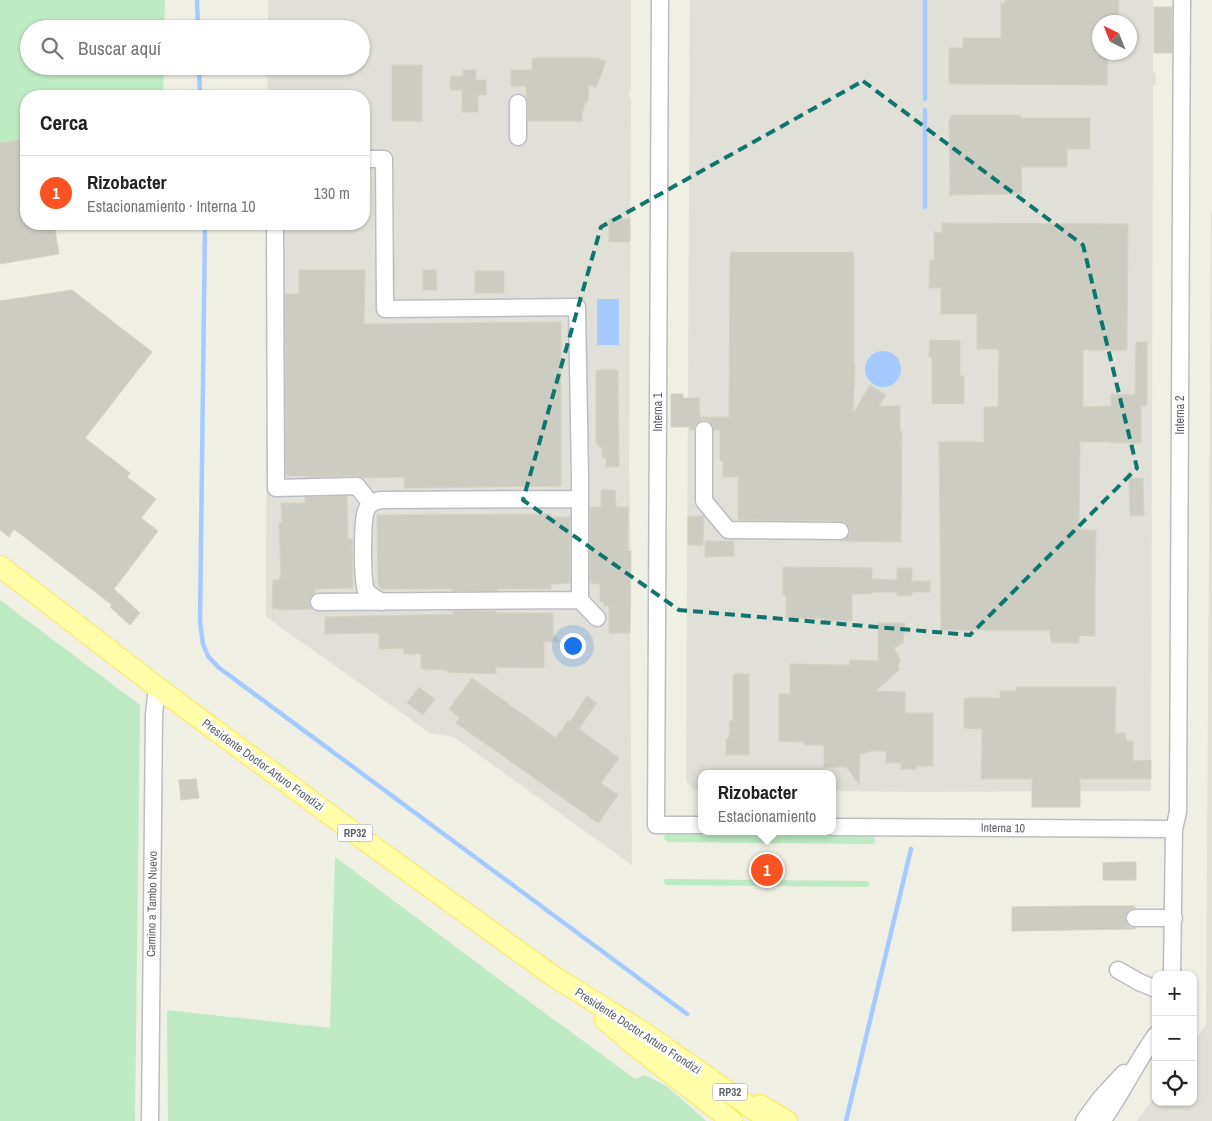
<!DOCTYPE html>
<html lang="es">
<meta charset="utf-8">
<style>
:root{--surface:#fff;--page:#f6f6f6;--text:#222;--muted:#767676;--line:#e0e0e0;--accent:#fa5220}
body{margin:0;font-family:"Archivo Narrow",sans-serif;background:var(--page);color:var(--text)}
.controls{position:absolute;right:15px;bottom:15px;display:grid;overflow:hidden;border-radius:10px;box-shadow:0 1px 4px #0004}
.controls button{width:45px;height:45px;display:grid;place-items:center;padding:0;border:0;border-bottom:1px solid var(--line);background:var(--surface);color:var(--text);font:25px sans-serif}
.compass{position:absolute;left:1092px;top:15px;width:45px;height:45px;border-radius:50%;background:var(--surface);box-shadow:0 1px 4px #0004;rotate:317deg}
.you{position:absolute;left:572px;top:645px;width:18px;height:18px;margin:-12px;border:4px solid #fff;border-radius:50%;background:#1a73e8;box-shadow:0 0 0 8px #1a73e833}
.badge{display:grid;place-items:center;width:32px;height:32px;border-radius:50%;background:var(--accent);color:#fff;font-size:16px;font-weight:700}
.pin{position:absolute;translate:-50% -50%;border:2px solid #fff;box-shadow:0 1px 5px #0006}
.popup{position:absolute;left:698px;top:770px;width:138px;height:65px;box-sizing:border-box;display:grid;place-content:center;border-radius:10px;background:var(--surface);filter:drop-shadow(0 1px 4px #0005);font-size:16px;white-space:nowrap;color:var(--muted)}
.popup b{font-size:19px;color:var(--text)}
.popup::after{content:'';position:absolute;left:50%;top:100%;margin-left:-10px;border:10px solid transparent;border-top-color:var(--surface)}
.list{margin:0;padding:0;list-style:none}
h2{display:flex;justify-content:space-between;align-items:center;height:65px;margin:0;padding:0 20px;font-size:21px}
h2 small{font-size:16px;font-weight:400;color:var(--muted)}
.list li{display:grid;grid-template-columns:32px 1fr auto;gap:15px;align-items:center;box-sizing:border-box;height:75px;padding:0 20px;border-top:1px solid var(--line)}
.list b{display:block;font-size:19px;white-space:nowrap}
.list p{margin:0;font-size:16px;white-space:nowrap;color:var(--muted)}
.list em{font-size:16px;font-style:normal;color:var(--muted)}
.icon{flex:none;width:28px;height:28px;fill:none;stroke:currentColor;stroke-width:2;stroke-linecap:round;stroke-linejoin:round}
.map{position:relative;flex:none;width:1212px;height:1121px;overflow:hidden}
.search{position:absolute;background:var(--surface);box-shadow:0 1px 4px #0004;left:20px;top:20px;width:350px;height:55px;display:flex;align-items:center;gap:12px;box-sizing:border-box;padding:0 18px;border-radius:28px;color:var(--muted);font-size:19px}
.panel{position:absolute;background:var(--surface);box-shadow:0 1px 4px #0004;left:20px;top:90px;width:350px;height:140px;border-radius:20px}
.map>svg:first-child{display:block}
.industrial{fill:#e0e0d8;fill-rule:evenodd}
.green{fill:#beeac4}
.water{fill:#a4caff}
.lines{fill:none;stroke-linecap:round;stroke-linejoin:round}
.stream{stroke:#a4caff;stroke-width:4.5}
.building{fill:#cdccc3;stroke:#d5d2c1}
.minor-casing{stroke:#bbbdc4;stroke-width:19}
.major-casing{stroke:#ffe84e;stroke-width:22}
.minor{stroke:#fff;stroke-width:16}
.major{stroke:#fffea9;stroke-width:20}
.marked{fill:none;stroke:#0f766e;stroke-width:4;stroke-dasharray:10 6;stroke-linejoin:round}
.labels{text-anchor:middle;stroke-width:5;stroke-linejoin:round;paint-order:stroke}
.shield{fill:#fff;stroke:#8d8f94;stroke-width:1}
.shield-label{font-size:11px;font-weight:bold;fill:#5c5f66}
.street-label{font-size:12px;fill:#5c5f66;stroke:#fff}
</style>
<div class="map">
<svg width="1212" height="1121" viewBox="0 0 1212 1121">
<rect width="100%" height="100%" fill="#f0efe4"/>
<path class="industrial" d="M 268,0 L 631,0 L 631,90 L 629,90 L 629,98 L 631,98 L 631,112 L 629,468 L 631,551 L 630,633 L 632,865 L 454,737 L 430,733 L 266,617 L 267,224 L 364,224 L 364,96 L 267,96 L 268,66 L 361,66 L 361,29 L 268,29 Z
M 690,0 L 1153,0 L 1153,72 L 1155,72 L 1156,85 L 1153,86 L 1151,791 L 917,792 L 832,791 L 832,774 L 702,774 L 702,790 L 694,790 L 686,781 ZM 1100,22 L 1130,22 L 1130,52 L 1100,52 Z
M 1211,213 L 1212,213 L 1212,1121 L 1137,1121 L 1156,1095 L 1156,1102 L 1193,1102 L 1193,1043 L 1206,1025 Z"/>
<path class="green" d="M 0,0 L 165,0 L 164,29 L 29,29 L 29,66 L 164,66 L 163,96 L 26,96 L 26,139 L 0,143 Z
M 0,600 L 140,705 L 135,1121 L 0,1121 Z
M 668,834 L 872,836 L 875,837 L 875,843 L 872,844 L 668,842 L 664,839 L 665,835 Z
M 335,857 L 504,983 L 635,1079 L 645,1075 L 668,1087 L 706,1121 L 168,1121 L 167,1010 L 330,1028 Z
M 666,879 L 867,881 L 870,884 L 867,887 L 666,885 L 664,882 L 664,880 Z"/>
<path class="water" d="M 597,299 L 619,299 L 619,345 L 597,345 Z
M865 369a18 18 0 1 1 36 0a18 18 0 1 1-36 0Z"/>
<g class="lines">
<path class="stream" d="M 197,0 L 198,29
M 199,66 L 200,96
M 925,99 L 925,0
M 925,110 L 925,207
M 205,224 L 200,622 L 203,644 L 208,656 L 218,667 L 687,1014
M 846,1121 L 911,849"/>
</g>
<path class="building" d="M 1005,0 L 1119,0 L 1118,22 L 1100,22 L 1100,52 L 1108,52 L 1107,85 L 949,84 L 949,48 L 963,48 L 963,38 L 1001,38 L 1001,3 L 1005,4 Z
M 1154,7 L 1172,7 L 1172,53 L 1154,53 Z
M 532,58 L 597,58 L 606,61 L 596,88 L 589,85 L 588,102 L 584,104 L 584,110 L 582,113 L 582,121 L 528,121 L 528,103 L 526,97 L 526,86 L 511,86 L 511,70 L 532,70 Z
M 392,65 L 422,65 L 422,121 L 392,121 Z
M 463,70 L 476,70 L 476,80 L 486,80 L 486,95 L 478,95 L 478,112 L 462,112 L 462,90 L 450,90 L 450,76 L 463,76 Z
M 951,115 L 1020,115 L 1021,118 L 1090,118 L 1090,149 L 1067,149 L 1067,167 L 1021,167 L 1022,194 L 950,195 L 949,119 L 951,119 Z
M 26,139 L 26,224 L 54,224 L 59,254 L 0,264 L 0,143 Z
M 609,219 L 630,219 L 630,242 L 609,242 Z
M 942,223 L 1128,224 L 1127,350 L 1083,350 L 1083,407 L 1111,406 L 1111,394 L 1135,395 L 1136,342 L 1147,342 L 1147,406 L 1141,406 L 1141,443 L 1111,443 L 1111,442 L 1080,442 L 1079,530 L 1096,530 L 1095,595 L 1095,636 L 1079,636 L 1079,643 L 1051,643 L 1050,630 L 941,630 L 939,442 L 984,442 L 984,407 L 998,407 L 999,349 L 977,349 L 977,314 L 941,314 L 941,288 L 929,288 L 930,260 L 934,260 L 934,232 L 942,233 Z
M 730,252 L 854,252 L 854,363 L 855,363 L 853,414 L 870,385 L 886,395 L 879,406 L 900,406 L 900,431 L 902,431 L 901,542 L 840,541 L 845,539 L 849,536 L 850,532 L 848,526 L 845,522 L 841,521 L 738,520 L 738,477 L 723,477 L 723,461 L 720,461 L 720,430 L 714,430 L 712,425 L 709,421 L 704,420 L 699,422 L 695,425 L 694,430 L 690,430 L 690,427 L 671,427 L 671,394 L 683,394 L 683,398 L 699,398 L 700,417 L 729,417 Z
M 299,270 L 365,270 L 364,324 L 561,322 L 561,486 L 404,488 L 405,477 L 363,478 L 357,476 L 306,477 L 306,476 L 286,476 L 285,294 L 299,294 Z
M 423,270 L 436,270 L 437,290 L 423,290 Z
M 475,271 L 504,271 L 504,293 L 475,293 Z
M 72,290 L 152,352 L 85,438 L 130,473 L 127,477 L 156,499 L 141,518 L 158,531 L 114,589 L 140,613 L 130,625 L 110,607 L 112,605 L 14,529 L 9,537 L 0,530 L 0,301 Z
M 930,340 L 960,340 L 960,376 L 964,376 L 964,404 L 932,404 L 932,357 L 929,357 Z
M 596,370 L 618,370 L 619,467 L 606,467 L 606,458 L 602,458 L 602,447 L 598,447 L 598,443 L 596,443 Z
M 1129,478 L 1143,478 L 1144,516 L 1130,516 Z
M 601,490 L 615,490 L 616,507 L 628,507 L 628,551 L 631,551 L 630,633 L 609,633 L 609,606 L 604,606 L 604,602 L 600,602 L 600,584 L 590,583 L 590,507 L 601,507 Z
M 347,496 L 348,539 L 352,539 L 353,588 L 315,589 L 315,593 L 311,597 L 309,602 L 310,607 L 313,609 L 279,610 L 279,608 L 272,609 L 273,580 L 279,580 L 279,578 L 281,578 L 279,523 L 282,522 L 281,503 L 305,503 L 305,497 Z
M 551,514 L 551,517 L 570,517 L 570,583 L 551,584 L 551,589 L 498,589 L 498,591 L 452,591 L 452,589 L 381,589 L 378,585 L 377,515 Z
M 688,516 L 704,516 L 703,545 L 688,545 Z
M 705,541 L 734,541 L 734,556 L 705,557 Z
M 783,567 L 872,568 L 872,579 L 897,580 L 897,568 L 912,568 L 912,581 L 930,581 L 930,592 L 912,592 L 912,596 L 897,596 L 897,592 L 872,592 L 872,594 L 852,594 L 852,621 L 824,621 L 824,619 L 786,618 L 786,595 L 783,595 Z
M 453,611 L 496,611 L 496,613 L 553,613 L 553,633 L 560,642 L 544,642 L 544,668 L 496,667 L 496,674 L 447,672 L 447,670 L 421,669 L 421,654 L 404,654 L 403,648 L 379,649 L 379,633 L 325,634 L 325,617 L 453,614 Z
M 878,623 L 905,623 L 903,643 L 894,648 L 900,660 L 898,666 L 900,669 L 876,691 L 905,692 L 905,713 L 933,713 L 933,766 L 917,766 L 917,769 L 901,769 L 901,763 L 886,763 L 886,751 L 872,751 L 860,754 L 859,785 L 847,767 L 824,767 L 824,745 L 804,745 L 804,742 L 779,741 L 779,694 L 790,694 L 790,664 L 849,665 L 850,660 L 878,661 Z
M 733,674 L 749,674 L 749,755 L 726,755 L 726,738 L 729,738 L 730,721 L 733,721 Z
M 472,678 L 556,738 L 568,720 L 570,722 L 587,696 L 597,703 L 579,729 L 619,758 L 601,783 L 618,795 L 598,823 L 456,723 L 460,718 L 449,709 Z
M 419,687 L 435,699 L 423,715 L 407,703 Z
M 1016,687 L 1116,687 L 1115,733 L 1126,733 L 1126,741 L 1133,741 L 1133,761 L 1151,760 L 1151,779 L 1080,779 L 1080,807 L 1032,807 L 1032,779 L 981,779 L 982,729 L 964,728 L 964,698 L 1000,698 L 1000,691 L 1016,691 Z
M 196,779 L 199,798 L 181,800 L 179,780 Z
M 1122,862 L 1136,862 L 1136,880 L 1103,880 L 1103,863 Z
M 1082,906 L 1135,906 L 1135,908 L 1130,909 L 1127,913 L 1125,918 L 1127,923 L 1130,927 L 1135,928 L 1135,929 L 1012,931 L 1012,907 Z"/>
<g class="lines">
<defs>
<path id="minor" d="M 660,0 L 656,825 L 702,825
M 518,137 L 518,103
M 364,159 L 384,159 L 385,309 L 577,307 L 580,478 L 580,600 L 597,618
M 275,224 L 276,488 L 357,486 L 371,504
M 704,430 L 704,501 L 728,530 L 840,531
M 319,602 L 580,600
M 382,602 C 377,599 370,596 366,590 C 362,583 362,520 366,511 C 368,505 374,501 381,500 L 580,499
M 832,827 L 1174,829
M 1135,918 L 1174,918
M 1118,970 L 1139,982 L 1156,989
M 1172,975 L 1174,829 L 1178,812 L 1182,0
M 150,1121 L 154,715 L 157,687
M 1084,1121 L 1100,1099 L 1124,1073
M 1102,1121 C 1122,1094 1136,1062 1156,1035"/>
<path id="major" d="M 0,566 L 157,687 L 356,834 L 553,976 L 643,1032 L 770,1121
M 605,1020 L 633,1044 L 732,1121
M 760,1105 L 787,1121"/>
</defs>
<use href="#minor" class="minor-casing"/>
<use href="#major" class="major-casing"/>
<use href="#minor" class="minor"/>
<use href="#major" class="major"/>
</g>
<path class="marked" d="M 863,81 L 1083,245 L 1137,468 L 970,635 L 679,610 L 523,500 L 601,227 Z"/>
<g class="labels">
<g class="shield">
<rect x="337.5" y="824.5" width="35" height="17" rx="4"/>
<rect x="712.5" y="1083.5" width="35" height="17" rx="4"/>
</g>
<g class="shield-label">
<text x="355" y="837">RP32</text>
<text x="730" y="1096">RP32</text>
</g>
<g class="street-label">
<text transform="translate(658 412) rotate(-90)" y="4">Interna 1</text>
<text transform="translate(1180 415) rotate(-90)" y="4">Interna 2</text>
<text transform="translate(263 765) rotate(36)" y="4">Presidente Doctor Arturo Frondizi</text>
<text transform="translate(1003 828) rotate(1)" y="4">Interna 10</text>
<text transform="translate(152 904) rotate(-89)" y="4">Camino a Tambo Nuevo</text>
<text transform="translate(638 1031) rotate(33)" y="4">Presidente Doctor Arturo Frondizi</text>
</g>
</g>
</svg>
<div class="controls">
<button>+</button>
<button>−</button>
<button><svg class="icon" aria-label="locate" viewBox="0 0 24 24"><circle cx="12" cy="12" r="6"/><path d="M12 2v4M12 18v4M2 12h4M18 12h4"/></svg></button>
</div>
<svg class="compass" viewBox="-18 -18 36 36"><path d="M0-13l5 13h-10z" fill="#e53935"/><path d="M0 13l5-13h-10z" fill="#767676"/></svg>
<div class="you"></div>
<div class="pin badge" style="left:767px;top:870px">1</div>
<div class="popup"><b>Rizobacter</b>Estacionamiento</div>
<div class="search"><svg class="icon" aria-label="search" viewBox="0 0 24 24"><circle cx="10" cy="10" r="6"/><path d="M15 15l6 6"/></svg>Buscar aquí</div>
<section class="panel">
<h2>Cerca<small></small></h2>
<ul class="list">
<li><span class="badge">1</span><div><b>Rizobacter</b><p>Estacionamiento · Interna 10</p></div><em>130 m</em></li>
</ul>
</section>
</div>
